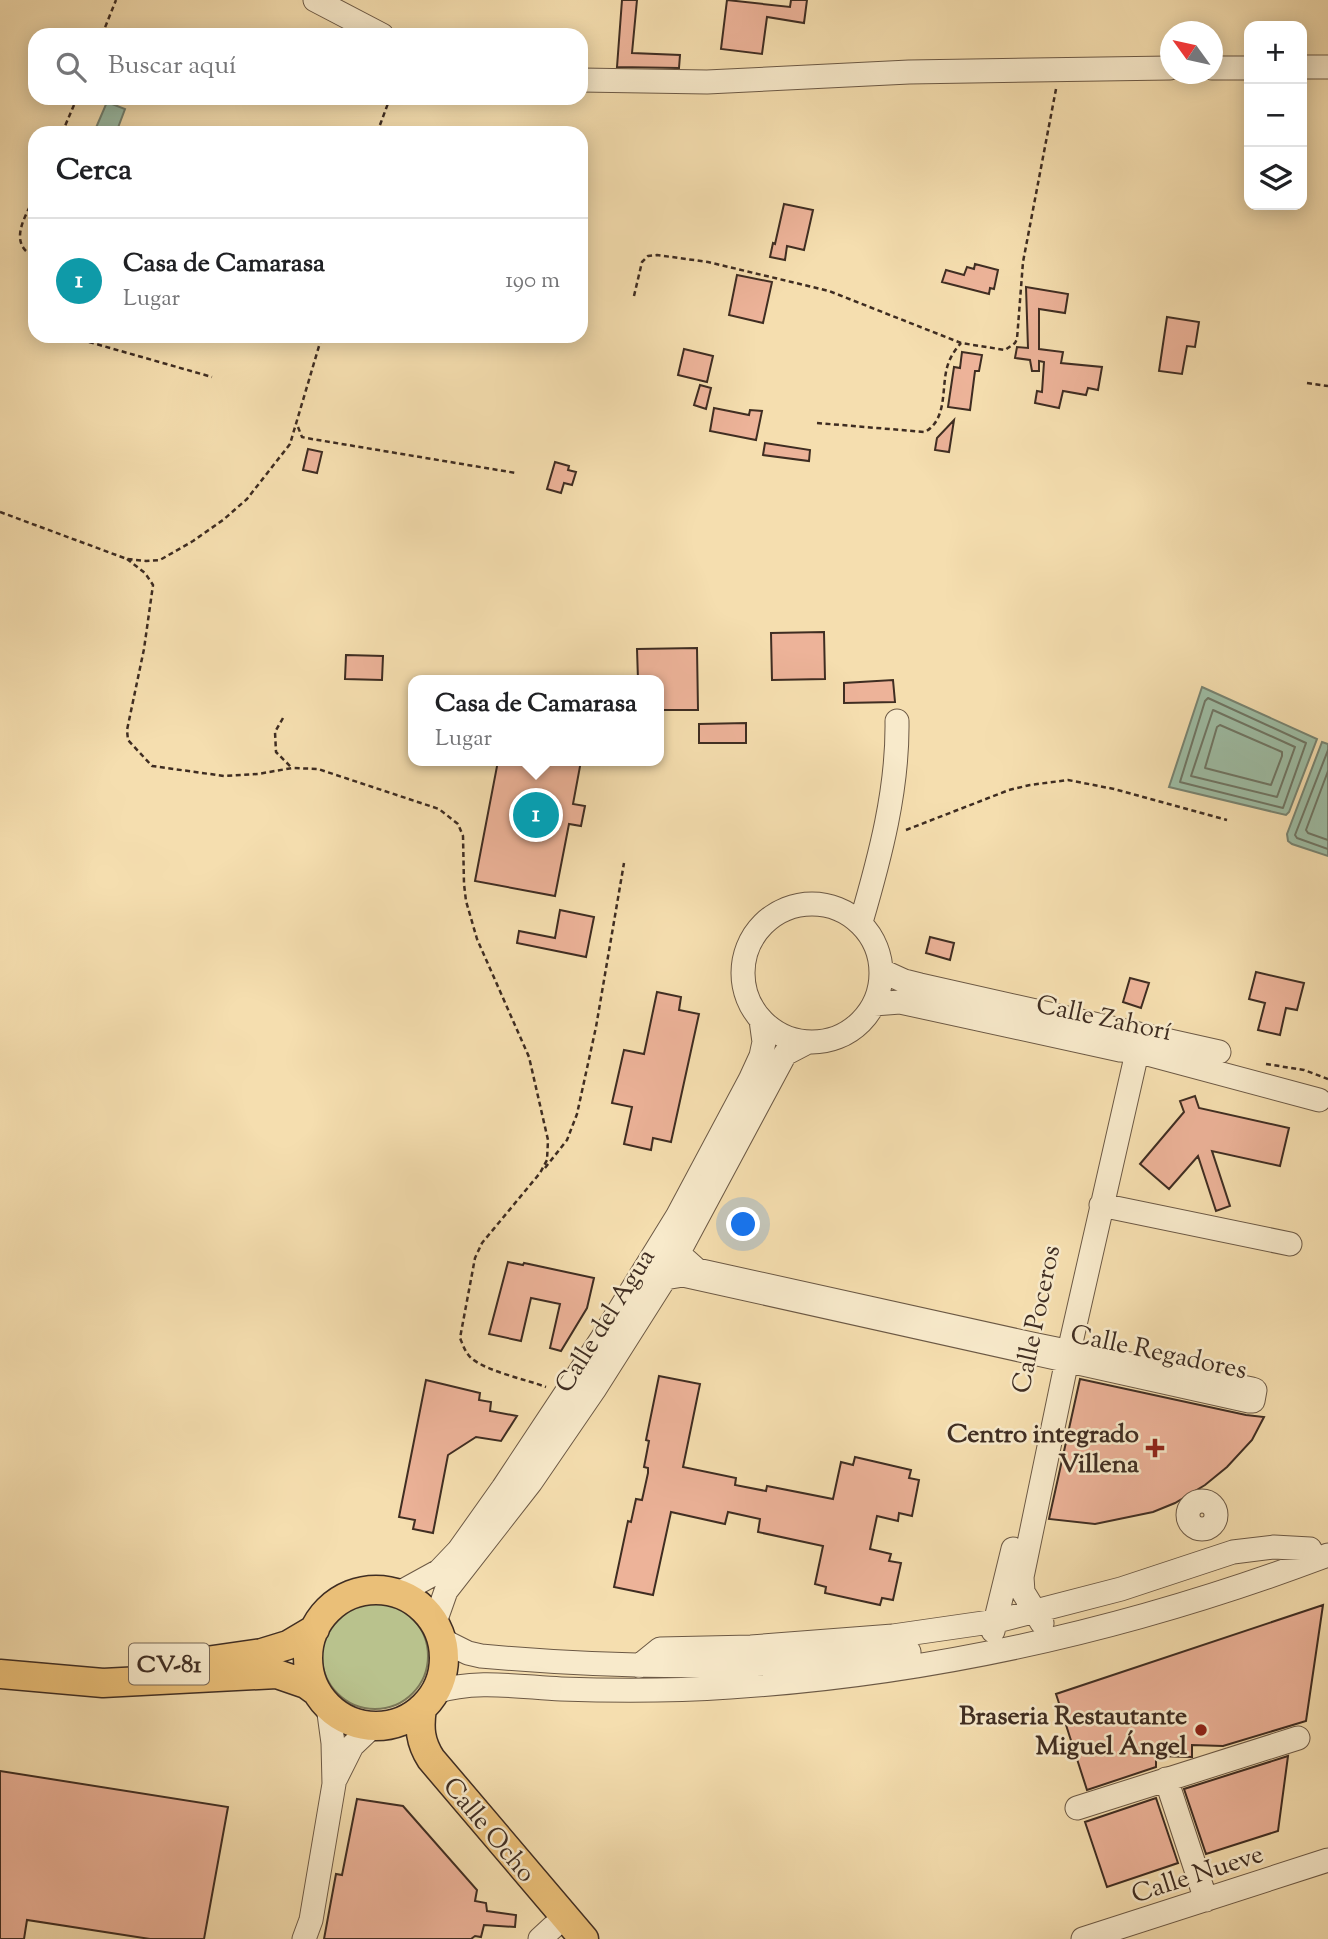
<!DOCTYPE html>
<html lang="es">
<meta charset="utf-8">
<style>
:root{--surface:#fff;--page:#f2f2f2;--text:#202124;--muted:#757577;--line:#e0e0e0;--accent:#0f766e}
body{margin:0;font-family:"Sorts Mill Goudy",serif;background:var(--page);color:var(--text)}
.controls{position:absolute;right:21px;top:21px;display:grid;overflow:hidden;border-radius:14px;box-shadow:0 4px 18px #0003}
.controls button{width:63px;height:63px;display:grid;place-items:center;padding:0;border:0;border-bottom:2px solid var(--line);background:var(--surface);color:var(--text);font:35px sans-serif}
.compass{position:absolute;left:1160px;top:21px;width:63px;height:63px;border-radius:50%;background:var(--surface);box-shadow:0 4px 18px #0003;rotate:303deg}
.you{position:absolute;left:744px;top:1225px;width:24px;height:24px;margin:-18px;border:5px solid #fff;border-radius:50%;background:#1a73e8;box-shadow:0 0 0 10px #1a73e833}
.badge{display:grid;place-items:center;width:46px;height:46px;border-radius:50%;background:var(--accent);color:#fff;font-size:23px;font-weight:700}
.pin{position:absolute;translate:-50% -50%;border:4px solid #fff;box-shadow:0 2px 7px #0006}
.popup{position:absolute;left:408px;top:675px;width:256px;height:91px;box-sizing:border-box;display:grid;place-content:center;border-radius:14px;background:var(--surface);filter:drop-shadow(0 2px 5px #0005);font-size:23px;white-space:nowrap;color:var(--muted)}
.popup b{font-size:26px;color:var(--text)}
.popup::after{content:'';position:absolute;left:50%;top:100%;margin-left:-14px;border:14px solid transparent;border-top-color:var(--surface)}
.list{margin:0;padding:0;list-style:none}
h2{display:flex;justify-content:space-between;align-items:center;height:91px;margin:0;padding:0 28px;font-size:30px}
h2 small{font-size:23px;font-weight:400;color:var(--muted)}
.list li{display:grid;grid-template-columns:46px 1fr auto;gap:21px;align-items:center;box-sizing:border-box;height:126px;padding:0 28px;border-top:2px solid var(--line)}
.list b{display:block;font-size:26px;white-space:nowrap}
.list p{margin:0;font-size:23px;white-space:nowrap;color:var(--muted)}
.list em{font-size:23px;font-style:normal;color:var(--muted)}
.icon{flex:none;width:38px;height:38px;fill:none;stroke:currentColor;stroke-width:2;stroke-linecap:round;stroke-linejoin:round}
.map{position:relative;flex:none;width:1328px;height:1939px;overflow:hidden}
.search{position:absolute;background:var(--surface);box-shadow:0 4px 18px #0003;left:28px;top:28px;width:560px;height:77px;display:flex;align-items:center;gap:18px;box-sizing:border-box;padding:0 24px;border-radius:21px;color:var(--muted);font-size:26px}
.panel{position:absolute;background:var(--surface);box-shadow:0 4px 18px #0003;left:28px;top:126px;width:560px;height:217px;border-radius:21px}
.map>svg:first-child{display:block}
.green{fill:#b9c28d;stroke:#7c7858;stroke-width:2}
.water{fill:#9dbda5;stroke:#778371;stroke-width:2}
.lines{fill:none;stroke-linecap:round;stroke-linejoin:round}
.shore{stroke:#6e7564;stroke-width:2}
.building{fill:#edb399;stroke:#3f2d22;stroke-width:2}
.minor-casing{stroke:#6c5945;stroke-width:25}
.major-casing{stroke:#3f2d22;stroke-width:31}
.path{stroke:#3f2d22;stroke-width:2.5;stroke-dasharray:5 3.5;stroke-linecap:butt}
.minor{stroke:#f8eacb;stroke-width:23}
.major{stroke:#eabf78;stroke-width:28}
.poi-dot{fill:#8f2418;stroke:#f8eacb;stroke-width:2.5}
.labels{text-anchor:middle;stroke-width:5;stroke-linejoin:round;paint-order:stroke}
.shield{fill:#f8eacb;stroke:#766655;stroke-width:2}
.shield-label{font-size:24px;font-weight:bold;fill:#3f2d22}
.street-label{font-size:26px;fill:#3f2d22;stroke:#f8eacb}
.poi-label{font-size:26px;font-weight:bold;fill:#3f2d22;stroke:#f8eacb;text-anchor:end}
</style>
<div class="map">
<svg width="1328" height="1939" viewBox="0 0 1328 1939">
<rect width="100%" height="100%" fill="#f5deaf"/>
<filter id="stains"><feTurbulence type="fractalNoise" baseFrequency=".00286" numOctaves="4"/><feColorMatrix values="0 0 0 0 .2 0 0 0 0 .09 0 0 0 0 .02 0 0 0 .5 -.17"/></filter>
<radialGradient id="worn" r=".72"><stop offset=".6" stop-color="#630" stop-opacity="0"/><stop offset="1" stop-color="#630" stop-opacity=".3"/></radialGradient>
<path class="green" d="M322 1656a53 53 0 1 1 106 0a53 53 0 1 1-106 0Z"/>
<path class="water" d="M 107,102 L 125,109 L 116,133 L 95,130 Z
M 1202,687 L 1317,739 L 1289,812 L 1286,815 L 1169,787 Z
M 1322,742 L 1328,744 L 1328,856 L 1292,844 L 1288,841 L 1287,834 Z"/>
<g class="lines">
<path class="shore" d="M 1208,698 L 1306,743 L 1283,808 L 1180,782 L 1205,701 Z
M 1213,710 L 1295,747 L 1277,797 L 1191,776 Z
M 1220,725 L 1282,752 L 1282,756 L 1271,785 L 1205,768 L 1217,727 Z
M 1328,750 L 1295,835 L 1297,838 L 1328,849
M 1328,771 L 1306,830 L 1308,833 L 1328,840"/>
</g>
<path class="building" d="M 622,0 L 637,0 L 632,53 L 680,55 L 679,68 L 617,67 Z
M 727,0 L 790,7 L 791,0 L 807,0 L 804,23 L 767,17 L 762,54 L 721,49 Z
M 784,204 L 813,210 L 804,250 L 787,246 L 785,260 L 770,257 L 773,243 L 775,244 Z
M 975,264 L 998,270 L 994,289 L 990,288 L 989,294 L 942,282 L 946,270 L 964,275 L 967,267 L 974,269 Z
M 737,275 L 772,282 L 763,323 L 729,315 Z
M 1026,287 L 1068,294 L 1065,313 L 1039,309 L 1039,349 L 1063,352 L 1061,363 L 1102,367 L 1098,390 L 1088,388 L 1086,395 L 1063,391 L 1059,408 L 1035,403 L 1037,391 L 1042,392 L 1044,362 L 1039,361 L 1039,371 L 1032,371 L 1030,360 L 1015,358 L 1017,347 L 1028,348 Z
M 1167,317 L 1199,322 L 1195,347 L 1187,346 L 1182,374 L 1159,371 Z
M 684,349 L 713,356 L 707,382 L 678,375 Z
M 962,352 L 982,355 L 979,371 L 975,371 L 970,410 L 948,407 L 954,367 L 960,368 Z
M 700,385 L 711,388 L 706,409 L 694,405 Z
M 714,408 L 749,415 L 750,410 L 762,411 L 756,440 L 710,431 Z
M 954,420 L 949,452 L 935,450 L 937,438 Z
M 765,443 L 810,450 L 809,461 L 763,455 Z
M 308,449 L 322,452 L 317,473 L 303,470 Z
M 555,462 L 569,466 L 568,470 L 576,472 L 572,485 L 564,483 L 561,493 L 547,489 Z
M 824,632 L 825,679 L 772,680 L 771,633 Z
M 697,648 L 698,710 L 659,710 L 659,680 L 638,680 L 637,649 Z
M 346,655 L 383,656 L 382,680 L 345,679 Z
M 893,680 L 895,702 L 844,703 L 844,683 Z
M 746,723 L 746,743 L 699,743 L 699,724 Z
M 498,761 L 581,761 L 573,804 L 585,806 L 581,826 L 569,824 L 555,896 L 475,881 Z
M 560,910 L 594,917 L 586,957 L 517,943 L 519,931 L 555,938 Z
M 930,937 L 954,943 L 950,960 L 926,953 Z
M 1256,972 L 1304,983 L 1297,1010 L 1286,1008 L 1280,1035 L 1258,1030 L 1265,1003 L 1249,999 Z
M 1130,978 L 1149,983 L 1141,1008 L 1123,1002 Z
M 657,992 L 681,997 L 679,1010 L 699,1014 L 671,1142 L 653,1138 L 651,1150 L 624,1144 L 632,1107 L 612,1103 L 624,1050 L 644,1054 Z
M 1195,1096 L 1199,1108 L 1289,1128 L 1280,1166 L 1212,1151 L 1230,1206 L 1216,1211 L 1198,1156 L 1169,1189 L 1140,1164 L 1184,1112 L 1180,1101 Z
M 508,1262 L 523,1265 L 524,1263 L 594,1278 L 587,1308 L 561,1351 L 550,1348 L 560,1304 L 531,1298 L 521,1341 L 489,1334 Z
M 659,1376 L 700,1384 L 683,1467 L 736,1478 L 735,1485 L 766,1491 L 767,1486 L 833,1499 L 841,1462 L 853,1465 L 855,1457 L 911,1470 L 909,1478 L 919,1480 L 912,1516 L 899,1513 L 898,1521 L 877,1516 L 870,1549 L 891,1554 L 889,1561 L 901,1563 L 893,1600 L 882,1598 L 880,1605 L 825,1593 L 826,1587 L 815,1584 L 823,1546 L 758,1532 L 760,1519 L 728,1512 L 725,1524 L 671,1512 L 653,1595 L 614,1587 L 628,1521 L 631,1522 L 636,1499 L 642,1500 L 648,1473 L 648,1468 L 644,1467 L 649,1441 L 646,1440 Z
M 1080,1379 L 1246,1415 L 1264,1417 L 1252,1440 L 1227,1467 L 1205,1485 L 1175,1503 L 1153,1512 L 1095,1524 L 1049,1519 Z
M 426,1380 L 480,1393 L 479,1400 L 491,1402 L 490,1411 L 517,1416 L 501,1441 L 476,1437 L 448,1455 L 433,1533 L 413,1529 L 415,1520 L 399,1517 Z
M 1323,1605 L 1306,1721 L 1223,1746 L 1192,1745 L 1192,1757 L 1156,1756 L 1156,1767 L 1087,1790 L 1056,1694 Z
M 1288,1756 L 1278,1831 L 1206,1854 L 1184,1789 Z
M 0,1771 L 228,1807 L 204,1939 L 150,1939 L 27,1920 L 24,1939 L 0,1939 Z
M 1156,1798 L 1178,1863 L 1107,1887 L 1085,1822 Z
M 357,1799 L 403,1806 L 477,1890 L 475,1901 L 486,1903 L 487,1911 L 516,1915 L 515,1927 L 484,1925 L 481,1937 L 475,1936 L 471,1939 L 324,1939 L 336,1874 L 342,1875 Z"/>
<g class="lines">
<defs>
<path id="minor" d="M 315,0 L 382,35
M 1302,67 L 1328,67
M 1212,68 L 1249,68
M 581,80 L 707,82 L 909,72 L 1170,68
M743 973a69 69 0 1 1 138 0a69 69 0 1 1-138 0Z
M 861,922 C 880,857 898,790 897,721
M 882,971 L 904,981 L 920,985 L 1219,1052
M 874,1004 L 900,1002 L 1120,1050 L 1136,1051 L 1319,1100
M 1101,1205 L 1290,1244
M 665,1278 L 683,1275 L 1249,1401 L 1253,1401 L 1255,1390 L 1252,1389 L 1032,1344 L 697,1270 L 678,1253
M1188 1515a14 14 0 1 1 28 0a14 14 0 1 1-28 0Z
M 399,1593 L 439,1571 L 459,1550 L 503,1488 L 601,1340 L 678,1215 L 750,1080 L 761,1056 L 764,1042 L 761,1020
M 435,1622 L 446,1591 L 531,1482 L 594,1390 L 665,1278 L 785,1054 L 808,1042
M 1042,1623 L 1023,1592 L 1022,1577 L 1067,1360 L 1141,1035
M 993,1631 L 1013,1549
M 442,1640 L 468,1653 L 481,1656 C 624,1669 766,1671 909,1652
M 639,1666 L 660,1649 L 751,1647 L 893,1636 L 997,1621 L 1121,1589 L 1233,1552 L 1274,1547 L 1310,1549
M 435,1692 C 476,1679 519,1687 561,1689 C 617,1691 674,1691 730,1687 C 935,1674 1137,1627 1328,1555
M 336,1778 L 352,1746 L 373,1726
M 1166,1779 L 1206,1900
M 1077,1808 L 1298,1738
M 304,1939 L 311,1920 L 334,1784 L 333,1743 L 328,1706
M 540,1939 L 553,1927
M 1083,1939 L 1328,1860"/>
<path id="major" d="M308 1658a68 68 0 1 1 136 0a68 68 0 1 1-136 0Z
M 206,1661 L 262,1653 L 288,1645 L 315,1629
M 0,1674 L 103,1683 L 277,1674 L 306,1684 L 317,1692
M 422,1708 C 419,1728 420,1742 431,1759 L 584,1939"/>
</defs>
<use href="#minor" class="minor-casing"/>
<use href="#major" class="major-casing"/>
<path class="path" d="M 102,35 L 116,0
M 62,133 L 77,98
M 377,133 L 390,98
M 26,251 C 11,236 28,212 35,196
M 634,296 L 642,262 L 648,256 L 657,255 L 708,262 L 829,291 L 961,343 L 1005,350 L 1015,343 L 1017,339 L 1023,262 L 1056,89
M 89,342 L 212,377
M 1307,383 L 1328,386
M 817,423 L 925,432 C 946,420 942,393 946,372 C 948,361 953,352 961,343
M 298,427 L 302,437 L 306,438 L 516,473
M 0,512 L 127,559 L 146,561 L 160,560 L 193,541 L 223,520 L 247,499 L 290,444 L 322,336
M 127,559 L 145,573 L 153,585 L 144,649 L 127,730 L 128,740 L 152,766 L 224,776 L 258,774 L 292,768 L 318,769 L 439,809 L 458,824 L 463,836 L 464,884 L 466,901 L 477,939 L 529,1057 L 548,1140 L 547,1160 L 540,1173 L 482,1243 L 475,1258 L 460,1338 C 463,1345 465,1352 471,1358 C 488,1372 525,1379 546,1387
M 283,718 L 275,732 L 276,752 L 292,768
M 906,830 L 1009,790 L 1030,785 L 1068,780 L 1114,789 L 1227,820
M 1266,1064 L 1304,1070 L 1328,1079
M 545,1168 L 567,1140 L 577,1114 L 596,1027 L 624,863"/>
<use href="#minor" class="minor"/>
<use href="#major" class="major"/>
</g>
<g class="poi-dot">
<path d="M1151.5 1437.5h7v7h7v7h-7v7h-7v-7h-7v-7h7z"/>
<circle cx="1201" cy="1730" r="7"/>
</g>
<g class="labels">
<rect class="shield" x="129" y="1643.5" width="80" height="41" rx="5"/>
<g class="shield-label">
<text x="169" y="1672">CV-81</text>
</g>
<g class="street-label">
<text transform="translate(1104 1017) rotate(12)" y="9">Calle Zahorí</text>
<text transform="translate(1035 1319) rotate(-78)" y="9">Calle Poceros</text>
<text transform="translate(604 1320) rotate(-58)" y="9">Calle del Agua</text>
<text transform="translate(1159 1351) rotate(12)" y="9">Calle Regadores</text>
<text transform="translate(490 1829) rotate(50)" y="9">Calle Ocho</text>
<text transform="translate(1197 1873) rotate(-18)" y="9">Calle Nueve</text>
</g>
<g class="poi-label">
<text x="1139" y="1442">Centro integrado<tspan x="1139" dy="30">Villena</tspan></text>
<text x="1187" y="1724">Braseria Restautante<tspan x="1187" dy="30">Miguel Ángel</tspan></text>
</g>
</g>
<rect width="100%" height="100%" filter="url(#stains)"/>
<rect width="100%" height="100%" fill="url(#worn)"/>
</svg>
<div class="controls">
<button>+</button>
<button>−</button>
<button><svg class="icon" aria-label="layers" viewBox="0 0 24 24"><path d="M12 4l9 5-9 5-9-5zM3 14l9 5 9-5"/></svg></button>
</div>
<svg class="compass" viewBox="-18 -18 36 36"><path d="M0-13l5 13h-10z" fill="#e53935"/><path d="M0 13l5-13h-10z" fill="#757577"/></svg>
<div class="you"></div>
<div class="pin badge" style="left:536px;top:815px;background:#0f9aa8">1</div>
<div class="popup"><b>Casa de Camarasa</b>Lugar</div>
<div class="search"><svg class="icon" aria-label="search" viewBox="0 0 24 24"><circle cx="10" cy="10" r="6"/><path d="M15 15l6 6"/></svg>Buscar aquí</div>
<section class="panel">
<h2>Cerca<small></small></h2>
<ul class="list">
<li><span class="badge" style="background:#0f9aa8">1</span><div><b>Casa de Camarasa</b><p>Lugar</p></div><em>190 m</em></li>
</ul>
</section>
</div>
